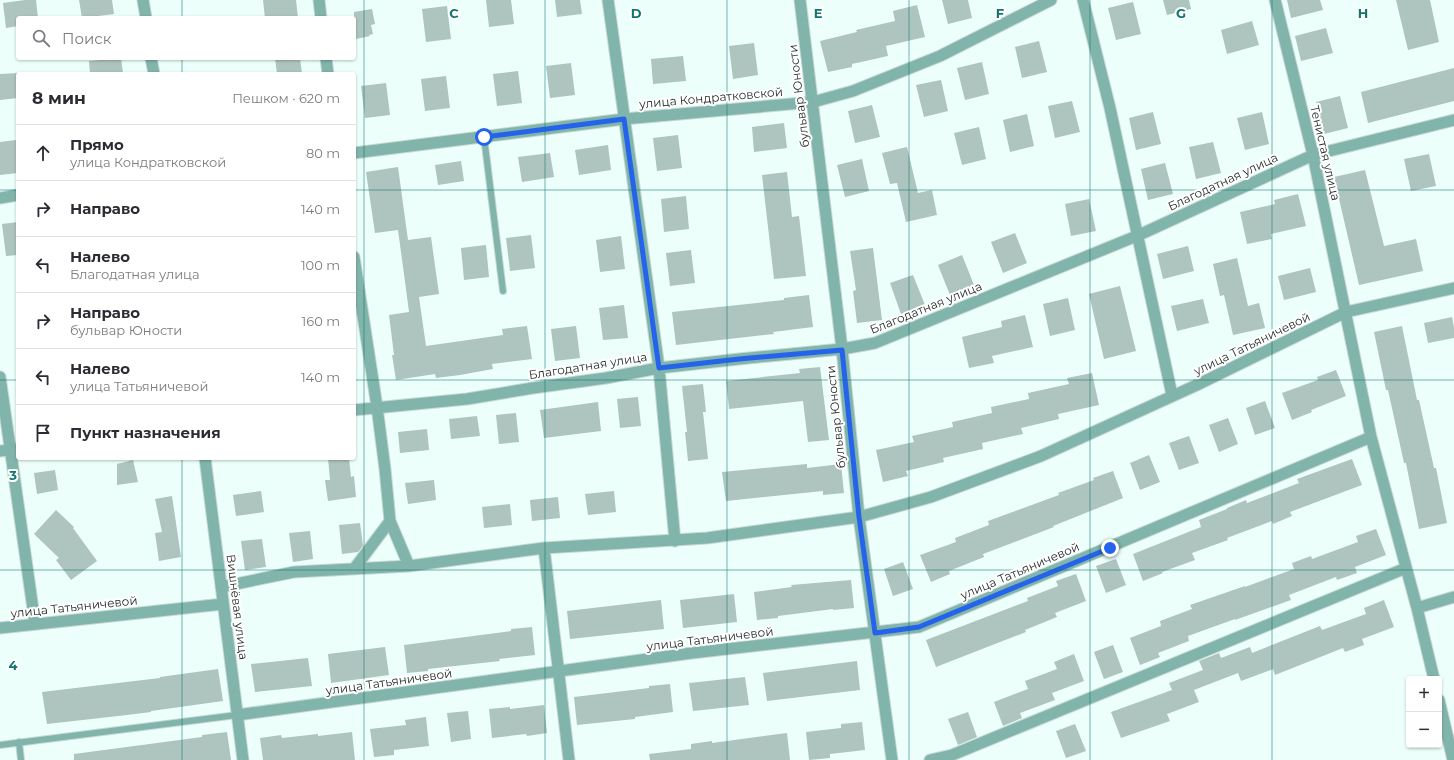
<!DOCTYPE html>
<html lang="ru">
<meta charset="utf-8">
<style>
:root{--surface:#fff;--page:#f7f7f7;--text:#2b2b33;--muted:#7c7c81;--line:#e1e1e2}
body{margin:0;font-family:Montserrat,sans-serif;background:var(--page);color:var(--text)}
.controls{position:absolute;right:12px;bottom:12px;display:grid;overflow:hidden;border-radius:4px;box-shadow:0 1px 3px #0004}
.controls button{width:36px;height:36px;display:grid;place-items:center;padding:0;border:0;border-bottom:1px solid var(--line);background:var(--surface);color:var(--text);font:20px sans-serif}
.stop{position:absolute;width:12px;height:12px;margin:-9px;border:3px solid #2563eb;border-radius:50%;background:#fff}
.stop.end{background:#2563eb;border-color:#fff;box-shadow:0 1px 4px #0008}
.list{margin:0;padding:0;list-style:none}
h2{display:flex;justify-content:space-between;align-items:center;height:52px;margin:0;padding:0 16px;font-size:17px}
h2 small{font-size:13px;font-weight:400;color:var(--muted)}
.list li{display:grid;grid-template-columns:26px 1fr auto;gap:12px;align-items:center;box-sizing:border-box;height:56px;padding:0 16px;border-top:1px solid var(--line)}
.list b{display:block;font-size:15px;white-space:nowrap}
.list p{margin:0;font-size:13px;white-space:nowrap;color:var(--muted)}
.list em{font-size:13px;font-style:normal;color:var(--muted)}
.icon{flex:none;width:22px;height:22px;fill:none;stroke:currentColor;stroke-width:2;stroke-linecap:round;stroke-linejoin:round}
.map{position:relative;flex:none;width:1454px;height:760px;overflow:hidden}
.search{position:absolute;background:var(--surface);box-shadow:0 1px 3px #0004;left:16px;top:16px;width:340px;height:44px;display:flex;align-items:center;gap:10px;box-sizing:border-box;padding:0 14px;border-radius:4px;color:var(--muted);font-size:15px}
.panel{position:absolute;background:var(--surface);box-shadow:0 1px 3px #0004;left:16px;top:72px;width:340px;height:388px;border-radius:4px}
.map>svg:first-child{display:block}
.building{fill:#aec4bf}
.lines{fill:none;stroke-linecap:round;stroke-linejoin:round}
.service-casing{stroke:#c7d8d5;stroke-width:8}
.minor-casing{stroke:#c7d8d5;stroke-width:13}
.service{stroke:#81b4aa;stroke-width:6}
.minor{stroke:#81b4aa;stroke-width:11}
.route{stroke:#2563eb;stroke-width:5}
.grid{fill:none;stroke:#0f766e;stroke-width:1;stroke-opacity:0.55}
.labels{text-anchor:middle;stroke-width:4;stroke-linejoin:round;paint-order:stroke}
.street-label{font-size:12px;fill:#1f2826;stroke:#fff}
.grid-label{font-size:13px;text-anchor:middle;font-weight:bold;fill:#0f766e;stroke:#fff;stroke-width:4;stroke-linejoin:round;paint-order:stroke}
</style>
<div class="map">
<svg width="1454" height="760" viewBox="0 0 1454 760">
<rect width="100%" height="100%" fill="#ecfffb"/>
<path class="building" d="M 25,0 L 36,0 L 38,18 L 18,18 L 18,26 L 6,28 L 3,3 Z
M 79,0 L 112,0 L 114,14 L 82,18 Z
M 263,0 L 296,0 L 298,18 L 265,18 Z
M 486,0 L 511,0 L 514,24 L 489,27 Z
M 555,0 L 580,0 L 582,14 L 557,17 Z
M 942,0 L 968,0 L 972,18 L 948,24 Z
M 1163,0 L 1189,0 L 1191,9 L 1167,15 Z
M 1287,0 L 1320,0 L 1323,10 L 1291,18 Z
M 1396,0 L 1430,0 L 1439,42 L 1408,50 Z
M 1133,2 L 1141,34 L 1116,40 L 1108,8 Z
M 917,5 L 925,37 L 886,46 L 888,56 L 852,64 L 852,67 L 828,72 L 820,41 L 857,32 L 856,30 L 895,21 L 893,11 Z
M 447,6 L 451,39 L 426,42 L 422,9 Z
M 372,9 L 375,24 L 371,25 L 373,34 L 369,35 L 370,36 L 356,39 L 354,27 L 354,12 Z
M 1252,21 L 1259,45 L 1227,54 L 1221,30 Z
M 1326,28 L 1333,53 L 1301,61 L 1295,36 Z
M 1039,41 L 1047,72 L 1022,78 L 1015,47 Z
M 754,43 L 758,75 L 733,79 L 729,46 Z
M 683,56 L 686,81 L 653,84 L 651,59 Z
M 121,58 L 123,74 L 90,74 L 89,61 Z
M 275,58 L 300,58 L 302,74 L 277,74 Z
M 982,62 L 989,94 L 965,100 L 957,68 Z
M 571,63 L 575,95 L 550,98 L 546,66 Z
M 1454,68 L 1454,101 L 1368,123 L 1361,92 Z
M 518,71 L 522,103 L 497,106 L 493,74 Z
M 18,73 L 18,98 L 0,100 L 0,74 Z
M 446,76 L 450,108 L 425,111 L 421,79 Z
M 941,80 L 948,111 L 924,117 L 916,85 Z
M 386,83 L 390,115 L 365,118 L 361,86 Z
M 1340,96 L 1348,128 L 1324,134 L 1316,102 Z
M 1072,101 L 1080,132 L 1055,138 L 1048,106 Z
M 872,105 L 880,137 L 855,143 L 848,111 Z
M 1153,112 L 1161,144 L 1136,150 L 1129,118 Z
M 1262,112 L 1269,144 L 1245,150 L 1237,118 Z
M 1027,114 L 1034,146 L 1010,152 L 1003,120 Z
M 784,123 L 787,148 L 754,152 L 752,127 Z
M 979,127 L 986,159 L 962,165 L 954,133 Z
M 678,135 L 682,168 L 657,171 L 653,138 Z
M 16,140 L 18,173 L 0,175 L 0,142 Z
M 1213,142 L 1221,173 L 1196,179 L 1189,147 Z
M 608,145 L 611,170 L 579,175 L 575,150 Z
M 907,147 L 918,193 L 932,190 L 937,215 L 906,222 L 897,183 L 890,184 L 882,153 Z
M 550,153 L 554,177 L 522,182 L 518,157 Z
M 1429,154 L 1436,186 L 1411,191 L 1404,159 Z
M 862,159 L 869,191 L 845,197 L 837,165 Z
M 461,161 L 464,181 L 438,185 L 435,165 Z
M 1165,163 L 1173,194 L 1148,200 L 1141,169 Z
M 398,167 L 408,240 L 431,237 L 439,294 L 419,297 L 426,346 L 503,335 L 502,329 L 527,326 L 532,359 L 492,364 L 493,369 L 460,375 L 436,378 L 435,374 L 396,380 L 392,355 L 394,355 L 389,315 L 409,312 L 404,274 L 398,230 L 375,233 L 366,172 Z
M 1365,170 L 1384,246 L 1416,239 L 1423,271 L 1359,285 L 1334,177 Z
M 787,172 L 792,217 L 799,216 L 806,276 L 774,279 L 762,175 Z
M 1298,194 L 1306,226 L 1271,234 L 1272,239 L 1247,244 L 1240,212 L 1275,204 L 1274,200 Z
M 686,196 L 689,229 L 664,232 L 661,199 Z
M 1089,199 L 1096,231 L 1071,236 L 1065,204 Z
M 18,222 L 18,255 L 6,256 L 2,224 Z
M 1015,233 L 1027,263 L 1003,273 L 991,242 Z
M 531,235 L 535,268 L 510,271 L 506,238 Z
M 621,236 L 625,269 L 600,272 L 596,240 Z
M 486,245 L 489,277 L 464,280 L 461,248 Z
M 1188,246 L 1194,271 L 1163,279 L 1157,254 Z
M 873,248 L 882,320 L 857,323 L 853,291 L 856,290 L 850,251 Z
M 691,250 L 695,283 L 670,286 L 666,253 Z
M 962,255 L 974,285 L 950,295 L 938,265 Z
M 1237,258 L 1248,306 L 1259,303 L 1265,328 L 1233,335 L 1224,295 L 1220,296 L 1213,264 Z
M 1310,268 L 1316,292 L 1284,300 L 1278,276 Z
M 913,275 L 925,305 L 901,314 L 890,283 Z
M 1120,286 L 1136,351 L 1104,359 L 1089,294 Z
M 809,295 L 813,327 L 773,332 L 774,334 L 676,345 L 672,312 L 784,300 L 784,298 Z
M 1068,298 L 1075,330 L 1050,336 L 1043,304 Z
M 1203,299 L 1209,323 L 1177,331 L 1171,306 Z
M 624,305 L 628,338 L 603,340 L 599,308 Z
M 1025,315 L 1033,347 L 992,356 L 994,363 L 969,368 L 962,337 L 1002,327 L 1001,321 Z
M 1452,317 L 1454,327 L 1454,338 L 1428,343 L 1424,323 Z
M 576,326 L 580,358 L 555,361 L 551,329 Z
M 1402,326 L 1417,400 L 1419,400 L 1434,468 L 1436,468 L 1447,523 L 1419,529 L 1406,463 L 1404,463 L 1388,390 L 1386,390 L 1374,332 Z
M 820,367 L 829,440 L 808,442 L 803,401 L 729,409 L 726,381 L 800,373 L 799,369 Z
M 1336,370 L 1346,396 L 1311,410 L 1312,412 L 1292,420 L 1282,393 L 1318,380 L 1317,377 Z
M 1092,373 L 1099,405 L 1058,414 L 1059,419 L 1021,428 L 1023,434 L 982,443 L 983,449 L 943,458 L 944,462 L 906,471 L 908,476 L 883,482 L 876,450 L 914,442 L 912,436 L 953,427 L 952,422 L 992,413 L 991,407 L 1029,399 L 1028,393 L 1069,384 L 1067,378 Z
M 703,384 L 706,412 L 703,412 L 708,459 L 688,461 L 685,432 L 687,432 L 682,386 Z
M 638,397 L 641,426 L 620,428 L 617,399 Z
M 1265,401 L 1275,428 L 1255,435 L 1246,408 Z
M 598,402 L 601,431 L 544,438 L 540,410 Z
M 516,413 L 519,442 L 499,444 L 496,415 Z
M 477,416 L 480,436 L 451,439 L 449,419 Z
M 1228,418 L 1238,444 L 1219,452 L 1209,425 Z
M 427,429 L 429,450 L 400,453 L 398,432 Z
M 1189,436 L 1199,463 L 1179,470 L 1169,443 Z
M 1149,455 L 1160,482 L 1140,490 L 1130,463 Z
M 328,458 L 349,458 L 351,477 L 354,476 L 356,497 L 328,501 L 325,480 L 330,480 Z
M 1352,459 L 1362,485 L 1290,512 L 1292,516 L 1273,524 L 1272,521 L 1227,538 L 1228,540 L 1192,553 L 1195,560 L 1162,572 L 1163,573 L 1143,581 L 1133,554 L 1201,527 L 1199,520 L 1227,509 L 1227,508 L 1246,500 L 1247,503 L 1299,483 L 1297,479 Z
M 133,460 L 138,482 L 117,485 L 117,464 Z
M 807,464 L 807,468 L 841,464 L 844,493 L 823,495 L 823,491 L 726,501 L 722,472 Z
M 55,470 L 58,490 L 37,494 L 34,473 Z
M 1113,471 L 1123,498 L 1053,526 L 1054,527 L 983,554 L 984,557 L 949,571 L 950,574 L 931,582 L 920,555 L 956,542 L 955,538 L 989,525 L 988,521 L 1059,495 L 1058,493 L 1094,480 L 1093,478 Z
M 434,480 L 436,500 L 408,504 L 405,483 Z
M 261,491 L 264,512 L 236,516 L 233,495 Z
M 614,491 L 616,512 L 588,515 L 585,494 Z
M 172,496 L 181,557 L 159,561 L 155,533 L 162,532 L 155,499 Z
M 558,497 L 560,518 L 532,521 L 530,500 Z
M 510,504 L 512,525 L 484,528 L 482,507 Z
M 56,510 L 74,527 L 73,528 L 97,561 L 71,580 L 56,560 L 59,558 L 34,534 Z
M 360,523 L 363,546 L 358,552 L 342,554 L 339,525 Z
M 1376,529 L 1386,555 L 1355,567 L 1357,573 L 1337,580 L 1336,577 L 1289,595 L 1291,600 L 1235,620 L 1235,619 L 1188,636 L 1189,641 L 1158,653 L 1160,657 L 1140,665 L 1130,638 L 1161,626 L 1160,621 L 1192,609 L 1190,605 L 1245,586 L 1245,587 L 1294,569 L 1292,563 L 1311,556 L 1312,559 L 1358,542 L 1356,536 Z
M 310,531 L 313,559 L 293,562 L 289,533 Z
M 262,539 L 266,567 L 245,570 L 241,541 Z
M 1116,559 L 1126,585 L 1106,593 L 1096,566 Z
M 903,562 L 913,589 L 893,596 L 884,569 Z
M 1076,574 L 1086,601 L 1055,613 L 1057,617 L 1025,630 L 1026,632 L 936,667 L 926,640 L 1028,601 L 1027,598 L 1058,586 L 1056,581 Z
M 851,580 L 854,608 L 833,610 L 833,609 L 778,616 L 778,618 L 757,620 L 754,592 L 792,587 L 791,585 Z
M 734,594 L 737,622 L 683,628 L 680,600 Z
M 661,600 L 664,629 L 570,639 L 567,611 Z
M 1384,600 L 1394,627 L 1362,639 L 1364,645 L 1345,652 L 1343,648 L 1275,675 L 1273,669 L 1241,681 L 1238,673 L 1194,690 L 1199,702 L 1167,714 L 1170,721 L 1121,738 L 1111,712 L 1172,690 L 1169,683 L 1203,670 L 1199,661 L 1219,653 L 1221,658 L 1250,647 L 1252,653 L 1320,626 L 1322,630 L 1366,614 L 1364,608 Z
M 532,627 L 535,655 L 499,659 L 500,661 L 428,669 L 428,671 L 407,673 L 404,645 L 511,631 L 511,629 Z
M 1113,645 L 1123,672 L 1104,679 L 1094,652 Z
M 385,647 L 389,675 L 331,683 L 328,654 Z
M 1074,654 L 1084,681 L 1052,693 L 1055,700 L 1020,713 L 1022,718 L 1003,726 L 994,702 L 1028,689 L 1025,681 L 1057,669 L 1054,662 Z
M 308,658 L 312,686 L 255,692 L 251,664 Z
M 857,661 L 860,690 L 767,701 L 763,673 Z
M 218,669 L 223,701 L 151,711 L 151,712 L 127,715 L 47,724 L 42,692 L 160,678 L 160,677 Z
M 745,677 L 749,705 L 693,711 L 689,683 Z
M 670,684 L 673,712 L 635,717 L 635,719 L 577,725 L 574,697 L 649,688 L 649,686 Z
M 544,705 L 547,733 L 527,736 L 526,734 L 492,738 L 489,709 L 510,707 L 510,709 Z
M 468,711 L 471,739 L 451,742 L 447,713 Z
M 968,712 L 977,737 L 958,745 L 948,719 Z
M 426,717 L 429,746 L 394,750 L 394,755 L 374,757 L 370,729 L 406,725 L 405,720 Z
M 862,722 L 865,750 L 830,754 L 830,758 L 809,760 L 806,732 L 841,728 L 841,724 Z
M 1075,724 L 1086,751 L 1066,758 L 1056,731 Z
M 227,732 L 231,760 L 74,760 L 74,754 L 202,737 L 202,735 Z
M 352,732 L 355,760 L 263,760 L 260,738 L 281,735 L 282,738 L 318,734 L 318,736 Z
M 787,733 L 790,760 L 650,760 L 649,754 L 691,749 L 691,744 L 712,741 L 712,743 Z"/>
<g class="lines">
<defs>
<path id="service" d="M 484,137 L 503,291
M 19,742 L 21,760
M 0,745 L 237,715"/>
<path id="minor" d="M 143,0 L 146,18
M 319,0 L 321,18
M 608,0 L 659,368 L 675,541
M 800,0 L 842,349 L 859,517 L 892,760
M 1083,0 L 1110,108 L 1172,395
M 1275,0 L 1313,155 L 1371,437 L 1417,608 L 1434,679
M 151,58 L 154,74
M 326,58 L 328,74
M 354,153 L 624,119 L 813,102 L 853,91 L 940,56 L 1051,0
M 0,198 L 18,195
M 354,257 L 377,407 L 385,469 L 390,521 L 409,566
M 0,377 L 35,623
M 354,410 L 467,399 L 533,388 L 606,378 L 659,368 L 739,359 L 842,349 L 875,343 L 1139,235 L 1313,155 L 1454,120
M 0,451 L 17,449
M 205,458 L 243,760
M 544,548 L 569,760
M 354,569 L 390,521
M 221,587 L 294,572 L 409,566 L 544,548 L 707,538 L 859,517 L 931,497 L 1041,456 L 1199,384 L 1346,312 L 1454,288
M 1417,608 L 1454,597
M 0,628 L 223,604
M 1439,700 L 1453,760
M 237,715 L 692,653 L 919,627 L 1371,437
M 930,760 L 952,755 L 1406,568"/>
</defs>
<use href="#service" class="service-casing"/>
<use href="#minor" class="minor-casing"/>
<use href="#service" class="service"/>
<use href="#minor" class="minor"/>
</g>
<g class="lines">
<path class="route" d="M 484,137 L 624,119 L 659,368 L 739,359 L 842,350 L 859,517 L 875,633 L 919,627 L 1110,548"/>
</g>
<path class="grid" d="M 182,0 L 182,18M 364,0 L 364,760M 545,0 L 545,760M 727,0 L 727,760M 909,0 L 909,760M 1090,0 L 1090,760M 1272,0 L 1272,760M 182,58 L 182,74M 0,190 L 18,190M 354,190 L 1454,190M 0,380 L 18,380M 354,380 L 1454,380M 182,458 L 182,760M 0,570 L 1454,570"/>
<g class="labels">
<g class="street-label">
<text transform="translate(799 96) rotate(-97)" y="4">бульвар Юности</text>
<text transform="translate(711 98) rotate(-5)" y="4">улица Кондратковской</text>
<text transform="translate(1325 153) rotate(77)" y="4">Тенистая улица</text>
<text transform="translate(1223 182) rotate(-25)" y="4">Благодатная улица</text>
<text transform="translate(926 308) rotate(-22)" y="4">Благодатная улица</text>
<text transform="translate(1252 344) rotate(-26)" y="4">улица Татьяничевой</text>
<text transform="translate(588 366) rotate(-9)" y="4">Благодатная улица</text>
<text transform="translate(836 417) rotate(-96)" y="4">бульвар Юности</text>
<text transform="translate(1020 571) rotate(-23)" y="4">улица Татьяничевой</text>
<text transform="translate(74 607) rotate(-6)" y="4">улица Татьяничевой</text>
<text transform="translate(237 607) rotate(83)" y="4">Вишнёвая улица</text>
<text transform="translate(710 639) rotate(-7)" y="4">улица Татьяничевой</text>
<text transform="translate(389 682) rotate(-8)" y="4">улица Татьяничевой</text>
</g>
</g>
<g class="grid-label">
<text x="454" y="18">C</text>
<text x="636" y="18">D</text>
<text x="818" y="18">E</text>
<text x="1000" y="18">F</text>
<text x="1181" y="18">G</text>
<text x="1363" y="18">H</text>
<text x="13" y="480">3</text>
<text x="13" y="670">4</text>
</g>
</svg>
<div class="controls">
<button>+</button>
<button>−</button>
</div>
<div class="stop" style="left:484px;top:137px"></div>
<div class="stop end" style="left:1110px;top:548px"></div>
<div class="search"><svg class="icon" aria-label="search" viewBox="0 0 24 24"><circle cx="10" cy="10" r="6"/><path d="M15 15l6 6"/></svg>Поиск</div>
<section class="panel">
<h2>8 мин<small>Пешком · 620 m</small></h2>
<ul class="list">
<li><svg class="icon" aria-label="ahead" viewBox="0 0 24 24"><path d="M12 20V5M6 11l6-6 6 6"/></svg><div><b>Прямо</b><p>улица Кондратковской</p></div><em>80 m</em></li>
<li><svg class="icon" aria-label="right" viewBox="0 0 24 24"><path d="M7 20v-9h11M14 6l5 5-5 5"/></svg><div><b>Направо</b></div><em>140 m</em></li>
<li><svg class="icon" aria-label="left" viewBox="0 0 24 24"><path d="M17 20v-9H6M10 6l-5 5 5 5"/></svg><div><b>Налево</b><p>Благодатная улица</p></div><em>100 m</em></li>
<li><svg class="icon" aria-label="right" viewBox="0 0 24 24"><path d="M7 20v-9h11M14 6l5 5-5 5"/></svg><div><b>Направо</b><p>бульвар Юности</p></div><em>160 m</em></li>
<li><svg class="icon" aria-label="left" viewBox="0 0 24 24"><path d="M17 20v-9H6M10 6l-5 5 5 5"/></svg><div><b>Налево</b><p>улица Татьяничевой</p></div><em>140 m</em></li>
<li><svg class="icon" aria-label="arrive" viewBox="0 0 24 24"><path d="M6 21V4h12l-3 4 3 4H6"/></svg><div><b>Пункт назначения</b></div></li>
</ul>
</section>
</div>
